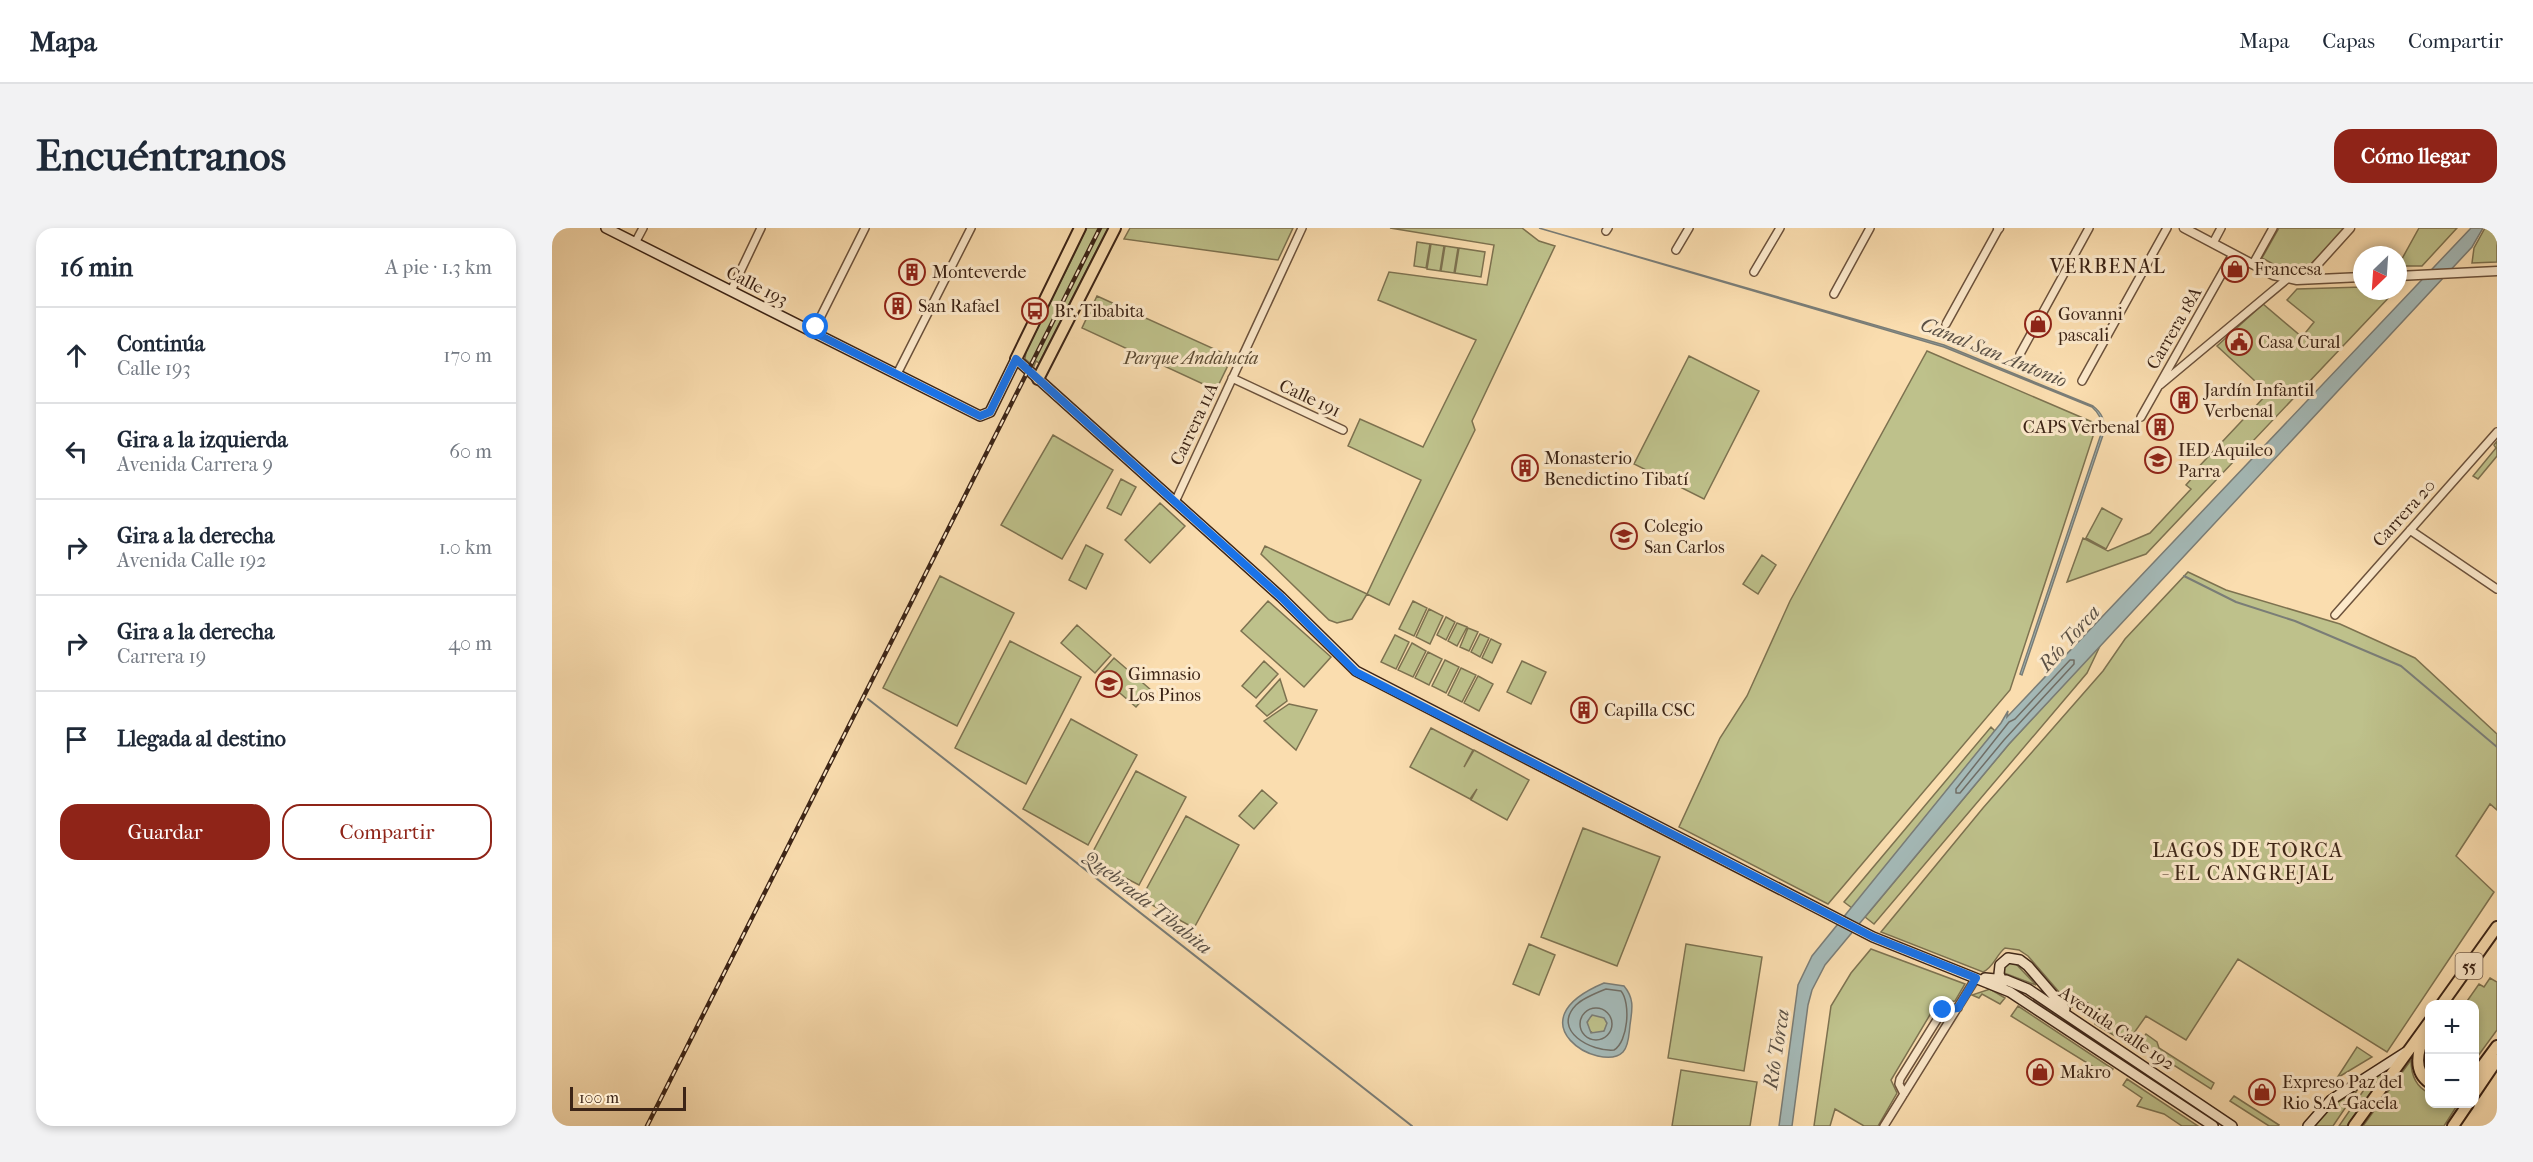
<!DOCTYPE html>
<html lang="es">
<meta charset="utf-8">
<style>
:root{--surface:#fff;--page:#f2f2f3;--text:#1f2937;--muted:#747a83;--line:#e0e1e3;--accent:#8f2418}
body{margin:0;font-family:"IM FELL French Canon",serif;background:var(--page);color:var(--text)}
.controls{position:absolute;right:18px;bottom:18px;display:grid;overflow:hidden;border-radius:12px;box-shadow:0 3px 9px #0003}
.controls button{width:54px;height:54px;display:grid;place-items:center;padding:0;border:0;border-bottom:2px solid var(--line);background:var(--surface);color:var(--text);font:30px sans-serif}
.compass{position:absolute;left:1801px;top:18px;width:54px;height:54px;border-radius:50%;background:var(--surface);box-shadow:0 3px 9px #0003;rotate:205deg}
.scale{position:absolute;left:18px;bottom:15px;width:116px;box-sizing:border-box;padding-left:6px;border:3px solid #3c2416;border-top:0;font-size:16px;line-height:21px;white-space:nowrap;color:#3c2416;-webkit-text-stroke:4px #fce9cb;paint-order:stroke}
.stop{position:absolute;width:18px;height:18px;margin:-14px;border:4px solid #1a73e8;border-radius:50%;background:#fff}
.stop.end{background:#1a73e8;border-color:#fff;box-shadow:0 2px 6px #0008}
.list{margin:0;padding:0;list-style:none}
h2{display:flex;justify-content:space-between;align-items:center;height:78px;margin:0;padding:0 24px;font-size:26px}
h2 small{font-size:20px;font-weight:400;color:var(--muted)}
.list li{display:grid;grid-template-columns:39px 1fr auto;gap:18px;align-items:center;box-sizing:border-box;height:96px;padding:0 24px;border-top:2px solid var(--line)}
.list b{display:block;font-size:22px;white-space:nowrap}
.list p{margin:0;font-size:20px;white-space:nowrap;color:var(--muted)}
.list em{font-size:20px;font-style:normal;color:var(--muted)}
.actions{display:flex;gap:12px;padding:18px 24px}
.actions a{flex:1;padding:14px 0;border:2px solid var(--accent);border-radius:18px;text-align:center;font-size:21px;color:var(--accent)}
.actions .main{background:var(--accent);color:#fff}
.icon{flex:none;width:33px;height:33px;fill:none;stroke:currentColor;stroke-width:2;stroke-linecap:round;stroke-linejoin:round}
.map{position:relative;flex:none;width:1945px;height:898px;overflow:hidden;border-radius:18px}
header{display:flex;align-items:center;gap:36px;box-sizing:border-box;height:84px;padding:0 30px;background:var(--surface);border-bottom:2px solid var(--line)}
header strong{font-size:28px}
nav{display:flex;gap:33px;margin-inline-start:auto;font-size:21px}
.intro{display:flex;align-items:center;justify-content:space-between;box-sizing:border-box;height:144px;padding:0 36px}
h1{margin:0;font-size:42px}
.button{padding:15px 27px;border-radius:18px;background:var(--accent);color:#fff;font-size:21px;font-weight:700}
main{display:flex;gap:36px;padding:0 36px}
aside{flex:1;background:var(--surface);border-radius:18px;box-shadow:0 3px 9px #0003}
.map>svg:first-child{display:block}
.green{fill:#bec18b;stroke:#7d7250;stroke-width:1.5;fill-rule:evenodd}
.water{fill:#a4b9b7;stroke:#7a7d77;stroke-width:1.5;fill-rule:evenodd}
.lines{fill:none;stroke-linecap:round;stroke-linejoin:round}
.shore{stroke:#706e66;stroke-width:1.5}
.stream{stroke:#7a7d77;stroke-width:2}
.minor-casing{stroke:#6c523c;stroke-width:10}
.tertiary-casing{stroke:#6c523c;stroke-width:11}
.secondary-casing{stroke:#3c2416;stroke-width:12}
.primary-casing{stroke:#3c2416;stroke-width:14}
.trunk-casing{stroke:#3c2416;stroke-width:14}
.minor{stroke:#fce9cb;stroke-width:7}
.tertiary{stroke:#fce9cb;stroke-width:8}
.secondary{stroke:#fce9cb;stroke-width:9}
.primary{stroke:#faddaf;stroke-width:10}
.trunk{stroke:#faddaf;stroke-width:10}
.rail-casing{stroke:#3c2416;stroke-width:4.5}
.rail{stroke:#fce9cb;stroke-width:2;stroke-dasharray:7;stroke-linecap:butt}
.route{stroke:#1a73e8;stroke-width:8}
.labels{text-anchor:middle;stroke-width:6;stroke-linejoin:round;paint-order:stroke}
.shield{fill:#fce9cb;stroke:#765f4c;stroke-width:1.5}
.shield-label{font-size:16px;font-weight:bold;fill:#3c2416}
.poi-label{font-size:18px;fill:#3c2416;stroke:#fce9cb;text-anchor:start}
.street-label{font-size:18px;fill:#3c2416;stroke:#fce9cb}
.park-label{font-size:18px;font-style:italic;fill:#5c4b33;stroke:#fce9cb}
.neighbourhood-label{font-size:20px;letter-spacing:1.5px;fill:#3c2416;stroke:#fce9cb}
.water-label{font-size:20px;font-style:italic;fill:#5b5146;stroke:#fce9cb}
</style>
<header>
<strong>Mapa</strong>
<nav><a>Mapa</a><a>Capas</a><a>Compartir</a></nav>
</header>
<div class="intro"><h1>Encuéntranos</h1><a class="button">Cómo llegar</a></div>
<main>
<aside>
<h2>16 min<small>A pie · 1.3 km</small></h2>
<ul class="list">
<li><svg class="icon" aria-label="ahead" viewBox="0 0 24 24"><path d="M12 20V5M6 11l6-6 6 6"/></svg><div><b>Continúa</b><p>Calle 193</p></div><em>170 m</em></li>
<li><svg class="icon" aria-label="left" viewBox="0 0 24 24"><path d="M17 20v-9H6M10 6l-5 5 5 5"/></svg><div><b>Gira a la izquierda</b><p>Avenida Carrera 9</p></div><em>60 m</em></li>
<li><svg class="icon" aria-label="right" viewBox="0 0 24 24"><path d="M7 20v-9h11M14 6l5 5-5 5"/></svg><div><b>Gira a la derecha</b><p>Avenida Calle 192</p></div><em>1.0 km</em></li>
<li><svg class="icon" aria-label="right" viewBox="0 0 24 24"><path d="M7 20v-9h11M14 6l5 5-5 5"/></svg><div><b>Gira a la derecha</b><p>Carrera 19</p></div><em>40 m</em></li>
<li><svg class="icon" aria-label="arrive" viewBox="0 0 24 24"><path d="M6 21V4h12l-3 4 3 4H6"/></svg><div><b>Llegada al destino</b></div></li>
</ul>
<div class="actions"><a class="main">Guardar</a><a>Compartir</a></div>
</aside>
<div class="map">
<svg width="1945" height="898" viewBox="0 0 1945 898">
<rect width="100%" height="100%" fill="#faddaf"/>
<filter id="stains"><feTurbulence type="fractalNoise" baseFrequency=".00333" numOctaves="4"/><feColorMatrix values="0 0 0 0 .2 0 0 0 0 .09 0 0 0 0 .02 0 0 0 .5 -.17"/></filter>
<radialGradient id="worn" r=".72"><stop offset=".6" stop-color="#630" stop-opacity="0"/><stop offset="1" stop-color="#630" stop-opacity=".3"/></radialGradient>
<path class="green" d="M 535,0 L 556,0 L 487,135 L 484,133 L 482,138 L 473,131 L 474,124 Z
M 578,0 L 741,0 L 726,32 L 572,11 Z
M 838,0 L 970,0 L 987,13 L 1003,18 L 920,193 L 923,202 L 837,377 L 815,366 L 800,391 L 785,395 L 777,392 L 709,326 L 713,318 L 815,366 L 869,252 L 796,218 L 808,191 L 871,219 L 924,112 L 826,72 L 837,44 L 935,57 L 942,17 Z
M 1727,0 L 1794,0 L 1753,42 L 1734,43 L 1710,30 Z
M 1867,0 L 1905,0 L 1870,38 L 1846,38 Z
M 1933,0 L 1945,0 L 1945,34 L 1920,35 L 1922,20 Z
M 865,14 L 878,16 L 874,40 L 862,38 Z
M 879,16 L 892,18 L 888,43 L 875,41 Z
M 893,18 L 906,20 L 902,45 L 889,43 Z
M 907,20 L 933,24 L 929,49 L 903,45 Z
M 1810,59 L 1810,63 L 1843,63 L 1594,326 L 1515,354 L 1531,310 L 1556,323 L 1598,305 L 1639,261 L 1634,257 L 1641,249 L 1639,247 L 1716,165 L 1665,118 L 1711,76 L 1750,109 L 1762,94 L 1735,72 L 1745,61 ZM 1684,102 L 1698,114 L 1689,125 L 1675,113 Z
M 545,68 L 680,129 L 664,162 L 530,100 Z
M 1375,123 L 1545,196 L 1458,462 L 1276,676 L 1127,599 L 1168,510 L 1195,468 L 1238,373 Z
M 1137,128 L 1207,163 L 1152,271 L 1082,236 Z
M 501,207 L 561,242 L 510,331 L 449,297 Z
M 1945,213 L 1945,228 L 1926,251 L 1921,248 L 1944,220 L 1942,217 Z
M 569,251 L 584,259 L 569,287 L 555,280 Z
M 608,275 L 633,298 L 598,335 L 573,312 Z
M 1550,280 L 1570,291 L 1554,321 L 1534,310 Z
M 534,317 L 551,326 L 534,361 L 517,352 Z
M 1210,327 L 1224,337 L 1206,366 L 1191,356 Z
M 1636,344 L 1674,362 L 1788,396 L 1863,430 L 1945,506 L 1945,582 L 1938,576 L 1904,628 L 1942,664 L 1835,824 L 1686,731 L 1634,812 L 1594,788 L 1577,812 L 1573,814 L 1543,796 L 1539,777 L 1527,770 L 1520,779 L 1476,728 L 1467,722 L 1453,720 C 1444,727 1442,739 1431,744 L 1329,704 L 1431,580 L 1551,443 L 1573,411 Z
M 388,348 L 462,385 L 405,498 L 331,460 Z
M 716,373 L 779,429 L 752,459 L 689,403 Z
M 861,373 L 875,380 L 862,408 L 847,401 Z
M 877,381 L 891,388 L 878,416 L 864,409 Z
M 894,389 L 903,394 L 894,412 L 885,407 Z
M 905,395 L 915,399 L 905,418 L 896,413 Z
M 525,397 L 559,427 L 543,445 L 509,415 Z
M 916,400 L 926,404 L 917,423 L 908,419 Z
M 928,406 L 937,410 L 928,429 L 919,424 Z
M 843,407 L 857,414 L 844,441 L 829,434 Z
M 939,411 L 949,416 L 940,435 L 930,430 Z
M 458,413 L 529,449 L 474,556 L 403,520 Z
M 860,415 L 874,423 L 861,449 L 846,442 Z
M 1549,416 L 1535,445 L 1322,696 L 1313,689 L 1457,516 Z
M 876,424 L 890,431 L 877,457 L 863,450 Z
M 562,430 L 599,462 L 584,479 L 547,447 Z
M 893,432 L 907,439 L 894,465 L 880,458 Z
M 712,433 L 726,446 L 704,470 L 690,458 Z
M 970,433 L 994,444 L 979,476 L 955,464 Z
M 909,440 L 924,447 L 910,474 L 896,467 Z
M 926,448 L 941,456 L 927,483 L 912,475 Z
M 728,451 L 735,473 L 715,488 L 704,478 Z
M 737,476 L 765,482 L 744,522 L 712,493 Z
M 519,491 L 585,527 L 536,617 L 471,581 Z
M 1439,499 L 1443,503 L 1300,680 L 1292,674 Z
M 879,500 L 921,522 L 912,539 L 922,522 L 977,552 L 955,592 L 919,572 L 925,561 L 918,571 L 858,539 Z
M 584,543 L 634,569 L 587,657 L 537,631 Z
M 710,562 L 725,575 L 702,601 L 687,588 Z
M 634,588 L 687,617 L 642,700 L 589,671 Z
M 1031,600 L 1108,629 L 1065,738 L 989,709 Z
M 977,716 L 1003,727 L 987,767 L 961,756 Z
M 1134,716 L 1210,729 L 1192,843 L 1116,830 Z
M 1319,721 L 1413,756 L 1403,773 L 1385,775 L 1339,852 L 1345,865 L 1326,898 L 1312,898 L 1283,881 L 1278,898 L 1262,898 L 1279,778 L 1299,745 Z
M 1456,734 L 1463,735 L 1484,757 L 1452,745 L 1451,739 Z
M 1938,750 L 1945,754 L 1945,802 L 1923,832 L 1922,776 L 1913,776 L 1927,756 L 1932,759 Z
M 1438,761 L 1453,770 L 1448,776 L 1430,766 L 1427,770 L 1420,767 Z
M 1466,778 L 1561,841 L 1554,852 L 1543,845 L 1545,841 L 1459,788 Z
M1035 796a10 10 0 1 1 20 0a10 10 0 1 1-20 0Z
M 1594,806 L 1605,814 L 1607,820 L 1662,855 L 1659,861 L 1587,815 Z
M 1805,819 L 1820,829 L 1785,850 Z
M 1859,832 C 1859,846 1864,859 1877,865 L 1878,876 L 1906,876 L 1892,898 L 1811,898 Z
M 1840,836 L 1795,898 L 1787,898 L 1818,853 Z
M 1129,842 L 1205,854 L 1198,898 L 1120,898 Z
M 1575,851 L 1646,898 L 1630,898 L 1612,886 L 1585,878 L 1590,870 L 1571,857 Z
M 1806,861 L 1781,898 L 1763,898 L 1776,881 Z
M 1682,868 L 1727,897 L 1726,898 L 1717,898 L 1678,873 Z"/>
<path class="water" d="M 987,0 L 1392,117 L 1541,178 C 1550,185 1553,192 1552,204 L 1470,447 L 1468,446 L 1550,203 C 1551,193 1548,186 1540,179 L 1392,119 Z
M 1919,0 L 1931,0 L 1920,19 L 1457,516 L 1273,737 L 1260,762 L 1256,777 L 1240,898 L 1227,898 L 1246,757 L 1260,728 L 1449,495 L 1456,483 L 1455,489 Z
M 1052,755 L 1072,758 C 1083,771 1080,782 1078,797 C 1077,805 1077,818 1071,824 C 1049,846 959,794 1052,755 ZM 1040,787 L 1052,790 L 1055,795 L 1052,803 L 1039,805 L 1035,794 Z"/>
<g class="lines">
<path class="shore" d="M 1518,432 L 1522,432 L 1522,436 L 1452,512 L 1408,565 L 1404,565 L 1404,561 L 1457,494 L 1463,491 Z
M 1054,761 L 1069,763 C 1079,775 1076,814 1062,822 C 1040,824 999,803 1024,777 C 1031,770 1044,765 1054,761 Z
M1028 796a16 16 0 1 1 32 0a16 16 0 1 1-32 0Z"/>
<path class="stream" d="M 1632,348 L 1684,374 L 1743,393 L 1849,438 L 1945,519
M 316,471 L 860,898"/>
<defs>
<path id="minor" d="M 1054,3 L 1056,0
M 83,15 L 91,0
M 1661,15 L 1669,0
M 1124,22 L 1137,0
M 1701,36 L 1721,0
M 1202,44 L 1228,0
M 179,63 L 209,0
M 1282,66 L 1318,0
M 1394,96 L 1447,0
M 261,104 L 313,0
M 1468,126 L 1537,0
M 345,146 L 419,0
M 680,150 L 791,202
M 1530,153 L 1615,0
M 1608,157 L 1735,51
M 1589,189 L 1681,26
M 623,274 L 750,0
M 1858,302 L 1945,361
M 1783,387 L 1945,204
M 1352,866 L 1347,856 L 1348,851 L 1391,782 L 1406,780
M 1332,898 L 1424,750"/>
<path id="tertiary" d="M 1446,0 L 1447,0
M 1632,0 L 1721,47 L 1745,52 L 1810,49
M 1846,48 L 1945,43
M 1752,51 L 1798,0"/>
<path id="secondary" d="M 54,0 L 428,188 L 438,184 L 464,131 L 729,369 L 804,443 L 1321,709 L 1458,764 L 1661,898
M 1433,750 L 1454,752 L 1476,761 L 1680,898
M 1451,755 L 1447,746 L 1448,737 L 1456,730 L 1468,732 L 1476,738 L 1513,781
M 1756,898 L 1779,872 L 1854,824"/>
<path id="primary" d="M 464,131 L 528,0
M 486,151 L 563,0"/>
<path id="trunk" d="M 1890,776 L 1945,699
M 1873,806 C 1866,822 1860,843 1878,855
M 1922,849 L 1945,818
M 1922,866 L 1945,832
M 1802,898 L 1878,793
M 1901,898 L 1916,876"/>
</defs>
<use href="#minor" class="minor-casing"/>
<use href="#tertiary" class="tertiary-casing"/>
<use href="#secondary" class="secondary-casing"/>
<use href="#primary" class="primary-casing"/>
<use href="#trunk" class="trunk-casing"/>
<use href="#minor" class="minor"/>
<use href="#tertiary" class="tertiary"/>
<use href="#secondary" class="secondary"/>
<use href="#primary" class="primary"/>
<use href="#trunk" class="trunk"/>
<defs>
<path id="rail" d="M 95,898 L 548,0"/>
</defs>
<use href="#rail" class="rail-casing"/>
<use href="#rail" class="rail"/>
</g>
<g class="lines">
<path class="route" d="M 264,99 L 261,104 L 428,188 L 438,184 L 464,131 L 729,369 L 804,444 L 1321,709 L 1424,750 L 1406,780 L 1391,782"/>
</g>
<defs>
<symbol id="shop-ring" viewBox="-11 -11 22 22"><circle r="9.5" fill="#fce9cb" stroke="#8f2418" stroke-width="1.5"/><path d="M-5-2.5h2.3a2.7 3.5 0 0 1 5.4 0H5L5.5 6h-11ZM-1.5-2.5h3a1.5 2.3 0 0 0-3 0Z" fill="#8f2418"/></symbol>
<symbol id="building-ring" viewBox="-11 -11 22 22"><circle r="9.5" fill="#fce9cb" stroke="#8f2418" stroke-width="1.5"/><path d="M-4-6H4V6H1V3H-1V6H-4ZM-2.5-4.3h1.7v1.8h-1.7ZM.8-4.3h1.7v1.8H.8ZM-2.5-1h1.7V.8h-1.7ZM.8-1h1.7V.8H.8Z" fill="#8f2418"/></symbol>
<symbol id="bus-ring" viewBox="-11 -11 22 22"><circle r="9.5" fill="#fce9cb" stroke="#8f2418" stroke-width="1.5"/><path d="M-5-6H5V4H4V6H2V4H-2V6H-4V4H-5ZM-3.5-4V0h7V-4ZM-3.5 1.2v1.5H-2V1.2ZM2 1.2v1.5H3.5V1.2Z" fill="#8f2418"/></symbol>
<symbol id="civic-ring" viewBox="-11 -11 22 22"><circle r="9.5" fill="#fce9cb" stroke="#8f2418" stroke-width="1.5"/><path d="M-.6-6.5H3V-4.5H.6V-3L4-1V1h2V6H-6V1h2V-1L-.6-3ZM-1.2 2.5V6h2.4V2.5Z" fill="#8f2418"/></symbol>
<symbol id="school-ring" viewBox="-11 -11 22 22"><circle r="9.5" fill="#fce9cb" stroke="#8f2418" stroke-width="1.5"/><path d="M0-5L7-2L0 1L-7-2ZM-4 1L0 2.5L4 1V4Q0 6-4 4Z" fill="#8f2418"/></symbol>
</defs>
<g fill-rule="evenodd">
<use href="#shop-ring" x="1668" y="26" width="30" height="30"/>
<use href="#building-ring" x="345" y="29" width="30" height="30"/>
<use href="#building-ring" x="331" y="63" width="30" height="30"/>
<use href="#bus-ring" x="468" y="68" width="30" height="30"/>
<use href="#shop-ring" x="1471" y="81" width="30" height="30"/>
<use href="#civic-ring" x="1672" y="99" width="30" height="30"/>
<use href="#building-ring" x="1617" y="157" width="30" height="30"/>
<use href="#building-ring" x="1593" y="184" width="30" height="30"/>
<use href="#school-ring" x="1591" y="217" width="30" height="30"/>
<use href="#building-ring" x="958" y="225" width="30" height="30"/>
<use href="#school-ring" x="1057" y="293" width="30" height="30"/>
<use href="#school-ring" x="542" y="441" width="30" height="30"/>
<use href="#building-ring" x="1017" y="467" width="30" height="30"/>
<use href="#shop-ring" x="1473" y="829" width="30" height="30"/>
<use href="#shop-ring" x="1695" y="849" width="30" height="30"/>
</g>
<g class="labels">
<rect class="shield" x="1903.5" y="725" width="27" height="26" rx="4.5"/>
<g class="shield-label">
<text x="1917" y="744">55</text>
</g>
<g class="poi-label">
<text x="1702" y="47">Francesa</text>
<text x="380" y="50">Monteverde</text>
<text x="366" y="84">San Rafael</text>
<text x="502" y="89">Br. Tibabita</text>
<text x="1506" y="92">Govanni<tspan x="1506" dy="21">pascali</tspan></text>
<text x="1706" y="120">Casa Cural</text>
<text x="1652" y="168">Jardín Infantil<tspan x="1652" dy="21">Verbenal</tspan></text>
<text x="1588" y="205" text-anchor="end">CAPS Verbenal</text>
<text x="1626" y="228">IED Aquileo<tspan x="1626" dy="21">Parra</tspan></text>
<text x="992" y="236">Monasterio<tspan x="992" dy="21">Benedictino Tibatí</tspan></text>
<text x="1092" y="304">Colegio<tspan x="1092" dy="21">San Carlos</tspan></text>
<text x="576" y="452">Gimnasio<tspan x="576" dy="21">Los Pinos</tspan></text>
<text x="1052" y="488">Capilla CSC</text>
<text x="1508" y="850">Makro</text>
<text x="1730" y="860">Expreso Paz del<tspan x="1730" dy="21">Rio S.A -Gacela</tspan></text>
</g>
<g class="street-label">
<text transform="translate(205 58) rotate(27)" y="6">Calle 193</text>
<text transform="translate(1622 100) rotate(-60)" y="6">Carrera 18A</text>
<text transform="translate(758 170) rotate(25)" y="6">Calle 191</text>
<text transform="translate(642 196) rotate(-65)" y="6">Carrera 11A</text>
<text transform="translate(1852 285) rotate(-48)" y="6">Carrera 20</text>
<text transform="translate(1565 800) rotate(34)" y="6">Avenida Calle 192</text>
</g>
<g class="park-label">
<text x="639" y="136">Parque Andalucía</text>
</g>
<g class="neighbourhood-label">
<text x="1556" y="45">VERBENAL</text>
<text x="1696" y="629">LAGOS DE TORCA<tspan x="1696" dy="23">- EL CANGREJAL</tspan></text>
</g>
<g class="water-label">
<text transform="translate(1442 124) rotate(22)" y="7">Canal San Antonio</text>
<text transform="translate(1517 410) rotate(-48)" y="7">Río Torca</text>
<text transform="translate(596 674) rotate(38)" y="7">Quebrada Tibabita</text>
<text transform="translate(1224 821) rotate(-81)" y="7">Río Torca</text>
</g>
</g>
<rect width="100%" height="100%" filter="url(#stains)"/>
<rect width="100%" height="100%" fill="url(#worn)"/>
</svg>
<div class="controls">
<button>+</button>
<button>−</button>
</div>
<svg class="compass" viewBox="-18 -18 36 36"><path d="M0-13l5 13h-10z" fill="#e53935"/><path d="M0 13l5-13h-10z" fill="#747a83"/></svg>
<div class="scale">100 m</div>
<div class="stop" style="left:264px;top:99px"></div>
<div class="stop end" style="left:1391px;top:782px"></div>
</div>
</main>
